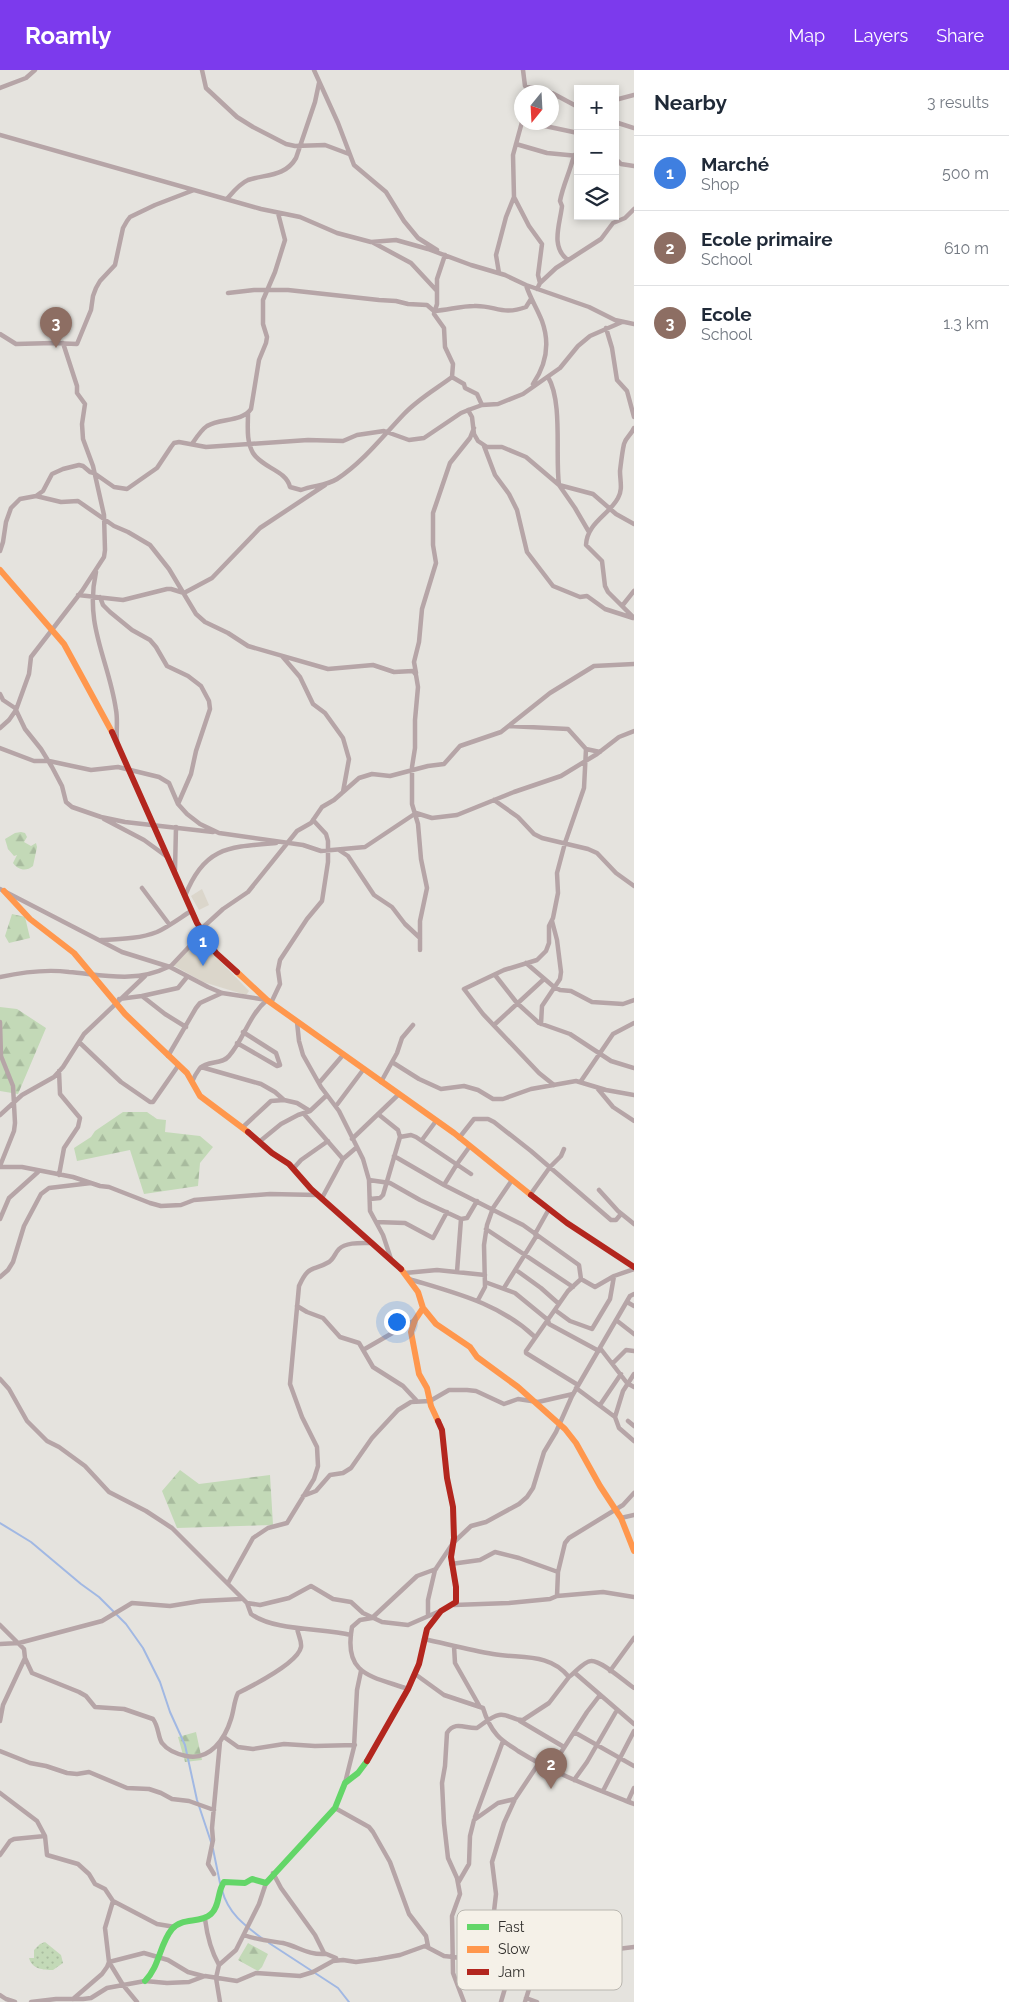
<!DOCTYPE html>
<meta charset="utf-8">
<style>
:root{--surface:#fff;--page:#f6f6f7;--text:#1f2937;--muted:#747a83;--line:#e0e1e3;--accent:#7c3aed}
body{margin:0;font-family:Raleway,sans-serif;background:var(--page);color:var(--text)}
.controls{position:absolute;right:15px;top:15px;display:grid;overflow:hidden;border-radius:0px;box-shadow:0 2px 8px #0003}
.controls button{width:45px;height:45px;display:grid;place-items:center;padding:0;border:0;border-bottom:1px solid var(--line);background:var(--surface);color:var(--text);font:25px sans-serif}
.compass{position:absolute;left:514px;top:15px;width:45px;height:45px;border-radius:50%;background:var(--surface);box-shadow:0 2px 8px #0003;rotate:198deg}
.you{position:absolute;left:396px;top:1251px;width:18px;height:18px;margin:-12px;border:4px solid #fff;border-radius:50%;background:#1a73e8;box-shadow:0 0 0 8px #1a73e833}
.badge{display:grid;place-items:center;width:32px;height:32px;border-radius:50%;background:var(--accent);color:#fff;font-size:16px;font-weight:700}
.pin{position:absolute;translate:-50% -41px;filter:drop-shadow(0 1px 2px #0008)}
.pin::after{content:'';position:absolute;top:26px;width:18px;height:15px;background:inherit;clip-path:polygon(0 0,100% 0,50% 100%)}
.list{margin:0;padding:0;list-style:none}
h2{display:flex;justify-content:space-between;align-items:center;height:65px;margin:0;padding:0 20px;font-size:21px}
h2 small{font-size:16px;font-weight:400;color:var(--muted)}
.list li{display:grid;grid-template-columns:32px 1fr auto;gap:15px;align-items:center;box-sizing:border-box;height:75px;padding:0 20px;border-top:1px solid var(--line)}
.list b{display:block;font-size:19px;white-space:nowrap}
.list p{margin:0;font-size:16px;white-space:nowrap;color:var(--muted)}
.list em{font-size:16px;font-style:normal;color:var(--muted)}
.icon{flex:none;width:28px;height:28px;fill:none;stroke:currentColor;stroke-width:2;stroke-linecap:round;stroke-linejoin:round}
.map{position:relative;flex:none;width:634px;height:1932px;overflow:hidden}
header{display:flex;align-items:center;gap:30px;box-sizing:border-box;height:70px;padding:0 25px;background:var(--accent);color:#fff}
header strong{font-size:24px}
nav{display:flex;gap:28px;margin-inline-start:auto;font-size:18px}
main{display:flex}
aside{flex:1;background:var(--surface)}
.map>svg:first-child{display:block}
.built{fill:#dbd6cb}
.grass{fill:url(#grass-dots)}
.forest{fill:url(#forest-firs)}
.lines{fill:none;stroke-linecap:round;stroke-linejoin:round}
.stream{stroke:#a1b8e3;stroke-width:2}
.street{stroke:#b6a5a7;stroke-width:4.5}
.fast{stroke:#63d668;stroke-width:6}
.slow{stroke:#ff974d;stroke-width:6}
.jam{stroke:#b3261e;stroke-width:6}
.key{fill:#f5f1e8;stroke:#bab7b0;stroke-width:1}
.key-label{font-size:14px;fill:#32302d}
</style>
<header>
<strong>Roamly</strong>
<nav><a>Map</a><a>Layers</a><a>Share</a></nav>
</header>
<main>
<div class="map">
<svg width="634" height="1932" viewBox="0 0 634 1932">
<defs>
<pattern id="grass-dots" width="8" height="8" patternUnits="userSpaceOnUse" patternTransform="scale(1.25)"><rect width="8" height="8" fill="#c3d9b7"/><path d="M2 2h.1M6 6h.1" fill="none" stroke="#a8bb9e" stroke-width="1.8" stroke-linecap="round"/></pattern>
<pattern id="forest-firs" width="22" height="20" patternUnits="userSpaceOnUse" patternTransform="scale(1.25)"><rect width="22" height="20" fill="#c3d9b7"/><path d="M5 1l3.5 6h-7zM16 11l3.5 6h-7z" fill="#a8bb9e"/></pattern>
</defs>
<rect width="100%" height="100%" fill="#e5e3de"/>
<path class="built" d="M 202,819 L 209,835 L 199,840 L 191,826 Z
M 199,867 L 215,886 L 249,921 L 246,925 L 203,912 L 173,895 Z"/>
<path class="grass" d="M 45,1872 L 61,1885 L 63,1893 L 53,1900 C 43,1900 32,1899 29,1888 L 34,1888 L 34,1880 L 40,1874 Z"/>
<path class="forest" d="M 21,762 L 25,763 L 27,767 L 24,772 L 31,776 L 36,773 L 37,777 L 33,796 C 26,802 18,800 13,793 L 17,785 L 14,786 L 8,779 L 5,769 L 15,763 Z
M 12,844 L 25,847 L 30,868 L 9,873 L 5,866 Z
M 0,937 L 17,939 L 46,958 L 18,1024 L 0,1021 Z
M 123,1042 L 147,1042 L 157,1049 L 166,1050 L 165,1062 L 200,1066 L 213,1077 L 200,1093 L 198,1116 L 144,1124 L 130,1080 L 77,1091 L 74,1078 L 91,1067 L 95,1061 Z
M 180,1400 L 199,1414 L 270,1405 L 273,1455 L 177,1458 L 162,1421 Z
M 196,1662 L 202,1690 L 185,1692 L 178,1667 Z
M 248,1873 L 268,1884 L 262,1897 L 258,1901 L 238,1890 Z"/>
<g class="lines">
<path class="stream" d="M 0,1453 L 31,1472 L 81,1514 L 99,1527 L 126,1554 L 143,1578 L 160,1612 L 170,1642 L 185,1675 L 197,1730 L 211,1772
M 213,1779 L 220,1813
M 222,1820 C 228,1843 244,1855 263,1869
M 269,1873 L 338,1918 L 349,1932"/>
<path class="street" d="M 202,0 L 206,18 L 237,47 L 253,57 L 286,74 L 295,76 L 325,75 L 349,84
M 314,0 L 338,53 L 354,95 L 386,122 L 404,151 L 418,168 L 437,180
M 523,0 L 525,16 L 543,19 L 550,22
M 0,18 L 26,8 L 35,0
M 552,23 L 578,37
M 615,30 L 634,25
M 526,52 L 578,63
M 615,52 L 634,58
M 0,65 L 261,139 L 300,147 L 337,163 L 371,172 L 396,170 L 428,179 L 471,195 L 505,205 L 526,215 L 589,237 L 615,250 L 634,254
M 516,74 L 547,83 L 578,86
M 615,88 L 621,94 L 634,96
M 514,127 L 529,156 L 542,174 L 538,205 L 540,213
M 227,129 C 233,122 239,114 248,110 C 266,104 285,107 296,88 L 315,32 L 319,13
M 372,172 L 411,193 L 437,221 L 437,234 L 434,244 L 444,258 L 445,277 L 453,294 L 452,307 L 464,314 L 465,318 L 477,324 L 482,335
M 568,190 C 550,177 560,154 562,136 L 560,131 C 563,115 570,102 574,85
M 499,203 L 496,185 L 506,147 L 514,127 L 513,85 L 522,52
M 526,215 C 530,228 537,238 542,251 C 550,273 546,295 533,314
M 537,219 L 540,213 L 556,198 L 601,169 L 613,153 L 625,148 L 634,139
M 437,221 L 437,209 L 445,185
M 228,223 L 254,220 L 288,220 L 379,230 L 396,231 L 408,234 L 427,235 L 434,241 C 448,240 461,236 474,236 C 495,235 502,246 526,237 L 531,229
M 606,258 L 612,278 L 617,310 L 627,321 L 634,347
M 0,264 L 16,274 L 53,273 L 77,274 L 91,240 L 93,226 L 96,218 L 100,211 L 115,195 L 123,158 L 127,151 L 130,147 L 155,135 L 194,120
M 548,307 C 563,332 555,386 559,415 L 593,424 L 616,444 L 634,454
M 468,340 L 472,347 L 474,364 L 478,371 L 487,377 L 502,377 L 526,387 L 559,415 L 575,438 L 589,462
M 248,343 C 248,356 246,371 253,383 C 262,398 286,400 290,417 L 301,420 C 314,415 326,416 337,409 C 363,392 383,366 404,344 C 418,329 436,319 452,307
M 192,374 C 196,368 201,360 207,356 C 220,348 242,352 251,339 L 259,290 L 266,273 L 267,267 L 263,254 L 263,230 L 275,202 L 285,170 L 278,143
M 484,376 L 495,405 L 509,424 L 517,440 L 527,482 L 553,516 L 580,527 L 587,526 L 605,539 L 633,548
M 36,426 L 43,421 L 52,404 L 63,399 L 79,395 L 83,396 L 90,402 L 94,403 L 114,417 L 127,419 L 157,398 L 171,377 L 174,373 L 179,372 L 206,377 L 308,370 L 343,371 L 357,365 L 384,361 L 409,370 L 424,368 L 461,343 L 471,339 L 482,335 L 498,334 L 523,324 L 560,298 L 578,276 L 590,266 L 622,252
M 0,481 L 3,472 L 6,452 L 11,438 L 20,429 L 36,426 L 61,432 L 78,431 L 114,456 L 128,462 L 150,475 L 169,499 L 196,544 L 205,552 L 228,563 L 248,576 L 328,599 L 373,595 L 394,602 L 413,601 L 416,605 L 418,617 L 415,650 L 415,678 L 412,697 L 412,734 L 418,754 L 421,789 L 427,818 L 420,851 L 420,880
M 96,502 C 84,556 109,590 116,640 C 118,650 116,661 117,671
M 78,525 L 123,530 L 167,519 L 171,519 L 184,523 L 212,508 L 260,458 L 325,415
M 100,527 L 103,535 L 110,542 L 132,560 L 150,570 L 156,577 L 167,596 L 188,606 L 201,616 L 209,631 L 210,639 L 196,681 L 191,704 L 178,734
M 622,536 L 634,521
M 633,547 L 608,522 L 605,516 L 602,491 L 586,475 C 587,453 609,445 618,428 C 623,419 620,411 620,401 C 621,393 622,383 624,374 C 626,367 631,365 634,358
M 282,586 L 300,607 L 313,634 L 325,643 L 343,668 L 349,689 L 343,722
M 416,603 L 414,592 L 419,572 L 422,539 L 436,493 L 433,475 L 433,443 L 450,393 L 470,368 L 474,358
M 0,624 L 3,630 L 15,638 L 25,659 L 41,679 L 52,697 L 62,716 L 66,732 L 72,737 L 101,747 L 125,752 L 213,762
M 509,656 L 568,659 L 586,679 L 600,682
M 0,658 L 9,650 L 16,640 L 29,604 L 31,587 L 82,521 L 104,487 L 105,480 L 104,445 L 93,396 L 83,369 L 82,354 L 85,334 L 77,323 L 77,316 L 63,273
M 0,678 L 34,691 L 49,691 L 91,700 L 118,697 L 159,707 L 169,713 L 178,734 L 187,744 L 200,754 L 219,763 L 303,775 L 321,781 L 365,777 L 416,743 L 432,748 L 457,745 L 514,722 L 561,706 L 597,684 L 619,667 L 634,661
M 494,730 L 518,747 L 534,764 L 542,768 L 588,779 L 597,783 L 616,803 L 634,816
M 104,749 L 144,770 L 166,786
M 339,780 L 348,786 L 374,825 L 392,837 L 405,854 L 420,868
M 175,800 L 176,757
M 142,818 L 169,854
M 0,819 L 122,882 L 170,897 L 208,917 L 222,923 L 267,930
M 185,826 C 204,777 228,777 276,773
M 200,860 L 223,839 L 248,822 L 297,761 L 311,753 L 322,737 L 334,730 L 359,708 L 372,704 L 390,706 L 428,696 L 444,694 L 460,676 L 501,662 L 550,623 L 594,596 L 634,594
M 101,870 C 119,869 139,869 157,862 C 168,857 180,848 191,841
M 526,893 L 554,917 L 560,920 L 571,921 L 592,932 L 623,934 L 634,930
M 170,897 L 202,863
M 495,905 L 517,933 L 539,953 L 570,964 L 611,991 L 634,998
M 0,907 C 23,902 46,899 69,902 C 104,905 136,913 168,897
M 142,926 L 178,918 L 187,907
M 119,929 L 142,926 L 165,944 L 186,957
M 271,933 L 280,914 L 278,900 L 280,890 L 307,849 L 322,831 L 328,792 L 328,771 L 326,764 L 313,750
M 0,952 L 1,986 L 13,1016 L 15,1053 L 14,1061 L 0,1096
M 297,952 L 299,971 L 303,985 L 321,1017 L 339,1041 L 363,1089 L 369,1110 L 370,1141 L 383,1165 L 391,1189
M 541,954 L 542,936 L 560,909 L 561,902 L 557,870 L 552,851
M 494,955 L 544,909
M 79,972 L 121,1012 L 150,1032 L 153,1032 L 178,996
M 237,973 L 277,996 L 280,995 L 276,983 L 243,962
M 168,986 L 196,938 L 200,933 L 222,923
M 392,992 L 419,1009 L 441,1019 L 464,1016 L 478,1020 L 493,1029 L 503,1029 L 531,1019 L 576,1011 L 606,1020 L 634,1025
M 201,997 L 261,1014 L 275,1022 L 284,1030 L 297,1033 L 310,1041 L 327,1025
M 59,1001 L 60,1024 L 80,1048 L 78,1057 L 64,1078 L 59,1105
M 581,1011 L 613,964 L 634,953
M 192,1012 C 194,1007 197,1002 200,998 C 208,990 222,995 229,986 C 244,969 249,945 267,930
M 381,1012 L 397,983 L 402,968 L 413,955
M 319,1013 L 343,985
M 554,1015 L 539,1003 L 483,944 L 464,919 L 504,900 L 537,890 L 546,881 L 549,873 L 549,856 L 553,848 L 558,823 L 557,803 L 565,773 L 584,718 L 586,679
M 598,1019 L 613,1037 L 634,1051
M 336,1036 L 363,1000
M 304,1044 L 343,1089
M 0,1045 L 22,1025 L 54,1007 L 63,997 L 84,964 L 145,906
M 243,1057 L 271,1031 L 284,1030
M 400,1067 L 411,1065 L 416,1067 L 471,1104
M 459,1068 L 474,1049 L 488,1049 L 494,1052 L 531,1081 L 611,1150 L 616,1150 L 621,1144
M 352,1069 L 398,1025
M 422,1070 L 436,1051
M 259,1072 L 281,1054 L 298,1045 L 310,1041
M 394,1086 L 444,1115 L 523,1155 L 579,1195 L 581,1209 L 595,1217 L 614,1206 L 634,1199
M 0,1097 L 22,1097 L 73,1107 L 100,1116 L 109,1117 L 150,1133 L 161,1136 L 181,1135 L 194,1130 L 270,1124 L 317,1125
M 293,1099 L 301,1090 L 328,1071
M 369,1110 L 390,1113 L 420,1130 L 461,1149 L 467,1148 L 477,1131
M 444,1115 L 457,1094 L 470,1076
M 599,1120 L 618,1141 L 634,1154
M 530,1125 L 550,1097 L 561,1086 L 564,1079
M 322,1128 L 343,1089 L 357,1077
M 370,1129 L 380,1128 L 383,1125 L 400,1067 L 398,1060 L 378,1044
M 0,1149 L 9,1128 L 38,1102
M 376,1152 L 405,1153 L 433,1168 L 447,1142
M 486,1159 L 573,1217
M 535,1164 L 549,1139
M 516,1200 L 541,1218 L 559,1234
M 457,1202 L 461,1149
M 405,1203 L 437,1200 L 485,1205
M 0,1207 L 8,1200 L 13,1192 L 24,1156 L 41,1124 L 49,1118 L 91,1113
M 409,1209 C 455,1223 499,1233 535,1267
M 485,1212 L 515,1223 L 548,1250 L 549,1254 L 599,1281
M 504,1218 L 537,1165
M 478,1230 L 485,1217 L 484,1175 L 487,1155 L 493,1138 L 512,1110
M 627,1232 L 634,1236
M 297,1236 L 307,1242 L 323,1248 L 340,1267 L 359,1273 L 373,1297 L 403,1316 L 416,1330
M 555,1240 L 570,1251 L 592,1259 L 610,1229 L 614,1206
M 616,1250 L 634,1264
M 600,1278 L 627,1313 L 634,1317
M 363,1280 L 415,1250
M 613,1293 L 626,1280 L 634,1281
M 0,1309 L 9,1319 L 27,1351 L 47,1371 L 59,1377 L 85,1396 L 109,1422 L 146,1441 L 172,1458 L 247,1533 L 260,1535 L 289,1528 L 311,1516 L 333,1529 L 351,1532 L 363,1543 L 382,1552 L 408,1555 L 440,1541
M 578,1315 L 526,1283 L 526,1281 L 568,1221 L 581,1209
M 576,1318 L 615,1347 L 623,1321 L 634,1304
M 600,1335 L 621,1304
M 615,1347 L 619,1358 L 634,1371
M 628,1351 L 634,1356
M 303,1426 L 316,1421 L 330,1405 L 343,1403 L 351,1398 L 372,1368 L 398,1340 L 411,1332 L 430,1331 L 449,1320 L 467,1320 L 476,1321 L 504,1334 L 518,1329 L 538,1332 L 573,1324
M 621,1448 L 634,1445
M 451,1494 L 480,1490 L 495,1482 L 519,1488 L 558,1502 L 557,1526
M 558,1502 L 565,1473 L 569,1468 L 623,1435 L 634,1423
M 228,1513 L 253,1468 L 268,1458 L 287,1453 L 314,1409 L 318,1396 L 317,1377 L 302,1347 L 290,1314 L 299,1216 C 309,1194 312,1202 329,1192 C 334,1189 335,1183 339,1179 C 346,1172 361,1173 370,1173
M 247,1533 L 251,1544 C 274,1561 322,1558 351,1565
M 454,1535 L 509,1533 L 550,1529 L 557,1526 L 603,1522 L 634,1527
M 428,1546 L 428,1530 L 435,1500 L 453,1473 L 471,1456 L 486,1452 L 519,1434 L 527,1427 L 533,1418 L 544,1382 L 556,1362 L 572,1326 L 630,1226 L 634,1224
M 0,1555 L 24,1579 L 25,1588 L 3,1635 L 0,1651
M 424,1569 C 447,1574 470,1580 493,1584 C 520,1589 549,1582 569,1607 C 575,1603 584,1591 591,1591 C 601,1590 625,1612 634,1618
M 0,1574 L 19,1573 L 102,1551 L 132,1533 L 170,1536 L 201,1531 L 241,1529
M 454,1576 L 455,1593 L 480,1637
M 25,1588 L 32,1603 L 79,1622 L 86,1626 L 95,1637 L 124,1639 L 153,1649 C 159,1657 158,1668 162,1673 C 168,1681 177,1684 186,1686 C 210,1691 225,1669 231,1649 C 234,1640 234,1631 238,1623 C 252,1616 298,1593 301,1577 C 302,1571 298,1565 297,1558
M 610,1601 L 634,1568
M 575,1603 L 634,1654
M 415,1604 L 444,1625 L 483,1638 C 486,1648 490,1657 497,1665 C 503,1672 511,1676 518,1681 C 555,1704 594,1718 634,1734
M 408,1619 C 371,1606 343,1605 352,1557 L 360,1550 L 372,1548 L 417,1506 L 436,1499
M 520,1651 L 564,1677
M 574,1662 L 634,1696
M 224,1667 L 238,1677 L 253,1679 L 284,1674 L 315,1676 L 355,1675
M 0,1681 L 30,1693 L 46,1696 L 67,1703 L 77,1704 L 89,1702 L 127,1718 L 149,1719 L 161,1723 L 172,1729 L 189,1731 L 214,1740
M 543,1695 L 560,1684 L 587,1642 L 600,1625
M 574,1710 L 587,1692 L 617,1640
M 345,1713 L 354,1677 L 357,1620 L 361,1601
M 603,1721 L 634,1661
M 0,1723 L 37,1751 L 45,1766 L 47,1785 L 78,1794 L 89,1804 L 95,1814 L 105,1819 L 113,1831 L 157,1854 L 175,1857
M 628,1731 L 634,1718
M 335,1738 L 369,1757 L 373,1762 L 390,1792 L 409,1844 L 426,1866 L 428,1876
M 475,1747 L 503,1671
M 0,1785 L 10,1771 L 14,1769 L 45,1766
M 273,1803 L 281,1818 L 315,1865 L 324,1883 L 336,1888
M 214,1804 L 208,1794 L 213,1770 L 212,1758 L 220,1672
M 458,1813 L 469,1794 L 470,1766 L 474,1750 L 498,1733 L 515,1729
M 205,1849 C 207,1865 211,1881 219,1895
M 244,1865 C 257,1870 270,1871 283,1873 C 299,1877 308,1885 325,1884
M 494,1869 L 493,1850 L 496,1824 L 492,1792 L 504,1753 L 515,1729 L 539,1693
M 536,1897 L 595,1911 L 597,1910 L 601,1882
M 0,1925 L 6,1929 L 15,1932
M 526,1928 L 537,1932
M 73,1929 L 102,1904 L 107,1897 L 109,1892 L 105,1858 L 113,1831
M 31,1932 L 56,1929 L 83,1929 L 91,1928 L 107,1918 L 145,1911 L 167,1913 L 189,1912 L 205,1906 L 237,1911 L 256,1903 L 300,1906 L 313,1902 L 333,1891 L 343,1890 L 356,1892 L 378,1889 L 400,1885 L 425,1876 L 444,1886 L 472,1889 L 486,1880 L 494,1869 L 562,1883 L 577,1884 L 634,1877
M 137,1932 L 123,1915 L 109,1892 L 144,1883 L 168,1890 L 188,1902 L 203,1906
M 220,1932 L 216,1908 L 219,1895 L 236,1880 L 259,1834 L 266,1813
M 464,1932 L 453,1903 L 452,1846 L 460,1824 L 457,1808 L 448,1788 L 444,1753 L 442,1713 L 445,1696 L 447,1663 C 455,1650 466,1659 477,1658 C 483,1654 492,1646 499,1645 C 507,1643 515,1651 523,1650 L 549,1633 L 569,1607
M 501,1932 L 518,1874
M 525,1932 L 541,1880"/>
<path class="fast" d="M 145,1911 C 160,1896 159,1875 172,1859 C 182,1847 200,1854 211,1844 C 220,1836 217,1822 224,1812 L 245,1813 L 252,1809 L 266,1813 L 335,1738 L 345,1713 L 358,1703 L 367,1691"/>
<path class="slow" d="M 0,500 L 64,574 L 112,662
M 4,821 L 30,849 L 74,883 L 125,944 L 187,1003 L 200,1026 L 248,1062
M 237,902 L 267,930 L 454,1063 L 531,1125
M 401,1199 L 418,1222 L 423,1238 L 436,1254 L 470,1277 L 477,1287 L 518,1317 L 565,1359 L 576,1373 L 600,1416 L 621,1448 L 634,1481
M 423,1238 L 415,1250 L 411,1262 L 419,1304 L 427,1318 L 431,1336 L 438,1351"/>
<path class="jam" d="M 112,662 L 197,853 L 216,883 L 237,902
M 248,1062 L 272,1083 L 289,1094 L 311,1119 L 401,1199
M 531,1125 L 567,1153 L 634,1197
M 367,1691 L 408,1619 L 419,1594 L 427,1559 L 441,1541 L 456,1532 L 456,1517 L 451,1487 L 454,1468 L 453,1437 L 447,1408 L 442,1360 L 438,1351"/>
</g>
<rect x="457" y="1840" width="165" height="80" rx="8" class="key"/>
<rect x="467" y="1854" width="22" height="6" fill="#63d668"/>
<rect x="467" y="1876" width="22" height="7" fill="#ff974d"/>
<rect x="467" y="1899" width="22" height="6" fill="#b3261e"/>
<g class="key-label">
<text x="498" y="1862">Fast</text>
<text x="498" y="1884">Slow</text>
<text x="498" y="1907">Jam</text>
</g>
</svg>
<div class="controls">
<button>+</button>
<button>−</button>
<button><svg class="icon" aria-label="layers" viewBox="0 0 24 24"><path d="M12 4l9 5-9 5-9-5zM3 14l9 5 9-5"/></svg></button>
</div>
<svg class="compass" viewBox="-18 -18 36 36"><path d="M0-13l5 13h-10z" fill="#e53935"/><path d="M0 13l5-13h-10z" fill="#747a83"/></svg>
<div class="you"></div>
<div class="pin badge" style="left:203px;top:896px;background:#3f7fe0">1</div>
<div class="pin badge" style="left:551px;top:1719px;background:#8d6e63">2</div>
<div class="pin badge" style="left:56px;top:278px;background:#8d6e63">3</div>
</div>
<aside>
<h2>Nearby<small>3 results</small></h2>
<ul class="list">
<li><span class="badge" style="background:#3f7fe0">1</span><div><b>Marché</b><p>Shop</p></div><em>500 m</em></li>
<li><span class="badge" style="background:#8d6e63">2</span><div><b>Ecole primaire</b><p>School</p></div><em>610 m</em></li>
<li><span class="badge" style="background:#8d6e63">3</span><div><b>Ecole</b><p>School</p></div><em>1.3 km</em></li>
</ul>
</aside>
</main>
